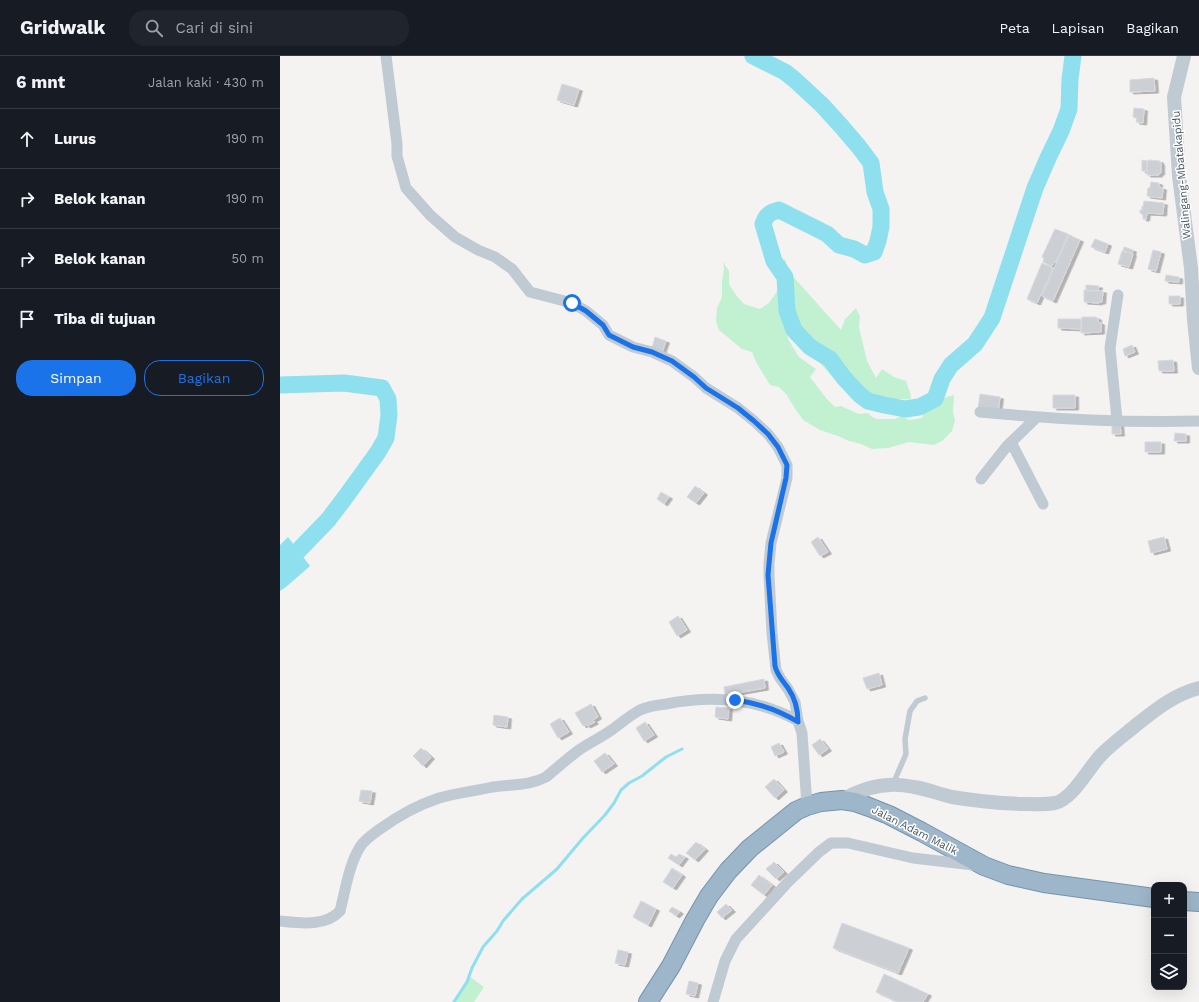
<!DOCTYPE html>
<html lang="id">
<meta charset="utf-8">
<style>
:root{--surface:#171b24;--page:#20242c;--text:#f1f3f6;--muted:#9ea1a6;--line:#363941;--accent:#1a73e8}
body{margin:0;font-family:"Work Sans",sans-serif;background:var(--page);color:var(--text)}
.controls{position:absolute;right:12px;bottom:12px;display:grid;overflow:hidden;border-radius:8px;box-shadow:0 4px 16px #0002}
.controls button{width:36px;height:36px;display:grid;place-items:center;padding:0;border:0;border-bottom:1px solid var(--line);background:var(--surface);color:var(--text);font:20px sans-serif}
.stop{position:absolute;width:12px;height:12px;margin:-9px;border:3px solid #1a73e8;border-radius:50%;background:#fff}
.stop.end{background:#1a73e8;border-color:#fff;box-shadow:0 1px 4px #0008}
.list{margin:0;padding:0;list-style:none}
h2{display:flex;justify-content:space-between;align-items:center;height:52px;margin:0;padding:0 16px;font-size:17px}
h2 small{font-size:13px;font-weight:400;color:var(--muted)}
.list li{display:grid;grid-template-columns:26px 1fr auto;gap:12px;align-items:center;box-sizing:border-box;height:60px;padding:0 16px;border-top:1px solid var(--line)}
.list b{display:block;font-size:15px;white-space:nowrap}
.list em{font-size:13px;font-style:normal;color:var(--muted)}
.actions{display:flex;gap:8px;padding:12px 16px}
.actions a{flex:1;padding:9px 0;border:1px solid var(--accent);border-radius:16px;text-align:center;font-size:14px;color:var(--accent)}
.actions .main{background:var(--accent);color:#fff}
.icon{flex:none;width:22px;height:22px;fill:none;stroke:currentColor;stroke-width:2;stroke-linecap:round;stroke-linejoin:round}
.map{position:relative;flex:none;width:919px;height:946px;overflow:hidden}
header{display:flex;align-items:center;gap:24px;box-sizing:border-box;height:56px;padding:0 20px;background:var(--surface);border-bottom:1px solid var(--line)}
header strong{font-size:19px}
nav{display:flex;gap:22px;margin-inline-start:auto;font-size:14px}
.search{width:280px;height:36px;background:var(--page);display:flex;align-items:center;gap:10px;box-sizing:border-box;padding:0 14px;border-radius:16px;color:var(--muted);font-size:15px}
main{display:flex}
aside{flex:1;background:var(--surface)}
.map>svg:first-child{display:block}
.green{fill:#c2f1d1}
.water{fill:#8ee0ef}
.lines{fill:none;stroke-linecap:round;stroke-linejoin:round}
.stream{stroke:#8ee0ef;stroke-width:3}
.river{stroke:#8ee0ef;stroke-width:17}
.building{fill:#ccd0d5;stroke:#d6d9de;filter:url(#shadow)}
.trunk-casing{stroke:#7593ad;stroke-width:20}
.service{stroke:#c0cad2;stroke-width:5.5}
.minor{stroke:#c0cad2;stroke-width:11}
.tertiary{stroke:#c0cad2;stroke-width:14}
.trunk{stroke:#9eb6c9;stroke-width:18}
.route{stroke:#1a73e8;stroke-width:5}
.labels{text-anchor:middle;stroke-width:3;stroke-linejoin:round;paint-order:stroke}
.street-label{font-size:11px;fill:#495761;stroke:#fff}
</style>
<header>
<strong>Gridwalk</strong>
<div class="search"><svg class="icon" aria-label="search" viewBox="0 0 24 24"><circle cx="10" cy="10" r="6"/><path d="M15 15l6 6"/></svg>Cari di sini</div>
<nav><a>Peta</a><a>Lapisan</a><a>Bagikan</a></nav>
</header>
<main>
<aside>
<h2>6 mnt<small>Jalan kaki · 430 m</small></h2>
<ul class="list">
<li><svg class="icon" aria-label="ahead" viewBox="0 0 24 24"><path d="M12 20V5M6 11l6-6 6 6"/></svg><div><b>Lurus</b></div><em>190 m</em></li>
<li><svg class="icon" aria-label="right" viewBox="0 0 24 24"><path d="M7 20v-9h11M14 6l5 5-5 5"/></svg><div><b>Belok kanan</b></div><em>190 m</em></li>
<li><svg class="icon" aria-label="right" viewBox="0 0 24 24"><path d="M7 20v-9h11M14 6l5 5-5 5"/></svg><div><b>Belok kanan</b></div><em>50 m</em></li>
<li><svg class="icon" aria-label="arrive" viewBox="0 0 24 24"><path d="M6 21V4h12l-3 4 3 4H6"/></svg><div><b>Tiba di tujuan</b></div></li>
</ul>
<div class="actions"><a class="main">Simpan</a><a>Bagikan</a></div>
</aside>
<div class="map">
<svg width="919" height="946" viewBox="0 0 919 946">
<defs>
<filter id="shadow"><feDropShadow dx="3.5" dy="2" stdDeviation="0" flood-color="#0004"/></filter>
</defs>
<rect width="100%" height="100%" fill="#f5f2f2"/>
<path class="green" d="M 505,203 L 509,216 L 561,274 L 565,263 L 576,252 L 580,261 L 579,271 L 587,305 L 596,322 L 602,313 L 614,321 L 626,325 L 630,336 L 631,343 L 591,343 L 571,338 L 557,326 L 540,307 L 528,289 L 502,223 L 501,206 Z
M 443,206 L 449,215 L 449,228 L 456,239 L 464,248 L 480,253 L 489,247 L 498,234 L 505,248 L 503,252 L 508,283 L 519,301 L 536,313 L 530,321 L 546,342 L 555,351 L 561,350 L 579,358 L 588,357 L 592,361 L 597,363 L 615,363 L 621,360 L 629,364 L 642,362 L 644,354 C 653,348 663,341 674,339 L 673,356 L 675,365 L 672,375 L 662,385 L 654,389 L 629,386 L 608,392 L 592,393 L 581,388 L 569,385 L 558,380 L 540,374 L 523,364 L 514,351 L 506,338 L 499,331 L 490,329 L 476,306 L 472,296 L 462,293 L 439,274 L 436,265 L 437,252 L 442,241 L 442,226 L 444,213 Z
M 189,920 L 204,931 L 194,946 L 172,946 Z"/>
<path class="water" d="M 8,481 L 30,510 L 6,531 L 0,535 L 0,489 Z"/>
<g class="lines">
<path class="stream" d="M 174,946 L 187,926 L 192,912 L 203,891 L 217,875 L 223,865 L 242,843 L 277,813 L 303,782 L 325,759 L 334,747 L 341,734 L 349,727 L 362,720 L 386,701 L 402,693"/>
<path class="river" d="M 473,0 L 505,16 L 515,24 L 542,49 L 562,71 L 579,91 L 591,107 L 595,136 L 601,153 L 601,171 L 598,185 L 594,196 L 585,199 L 574,193 L 559,189 L 547,178 L 499,154 C 490,156 486,159 483,168 L 494,205 L 505,221 L 507,255 L 514,274 L 530,291 L 550,303 L 564,322 L 580,339 L 588,345 L 604,349 L 625,353 L 639,351 L 655,343 L 662,323 L 671,309 L 695,288 L 712,262 L 755,132 L 768,102 L 781,75 L 789,53 L 790,23 L 793,0
M 0,329 L 64,327 L 102,332 L 108,343 L 109,359 L 106,382 L 98,396 L 64,443 L 48,464 L 17,496 L 0,509"/>
</g>
<path class="building" d="M 874,22 L 875,35 L 850,36 L 850,24 Z
M 282,28 L 299,33 L 294,49 L 277,44 Z
M 854,52 L 864,53 L 863,67 L 856,66 L 857,62 L 853,61 Z
M 862,104 L 867,105 L 867,115 L 862,115 Z
M 868,104 L 880,105 L 880,107 L 881,107 L 881,117 L 879,117 L 879,119 L 867,119 Z
M 871,126 L 879,127 L 879,131 L 883,132 L 882,142 L 867,140 L 868,132 L 870,132 Z
M 864,145 L 884,147 L 883,158 L 867,157 L 866,163 L 863,163 L 863,159 L 860,157 L 860,154 L 862,154 L 862,150 L 863,151 Z
M 775,173 L 788,178 L 776,206 L 774,206 L 772,210 L 763,206 L 764,202 L 762,201 Z
M 789,179 L 800,184 L 773,245 L 762,240 Z
M 815,183 L 828,188 L 825,196 L 811,191 Z
M 844,191 L 853,194 L 852,198 L 843,195 Z
M 873,194 L 881,196 L 876,215 L 868,213 Z
M 842,195 L 853,198 L 849,211 L 838,208 Z
M 762,207 L 773,212 L 757,247 L 747,243 Z
M 886,219 L 899,221 L 899,226 L 885,225 Z
M 806,229 L 819,230 L 818,235 L 806,235 Z
M 804,234 L 823,235 L 822,246 L 819,246 L 819,247 L 804,246 Z
M 889,240 L 900,240 L 900,248 L 889,248 Z
M 802,261 L 816,261 L 816,262 L 818,262 L 818,266 L 821,267 L 821,276 L 801,277 Z
M 778,263 L 801,263 L 801,273 L 778,272 Z
M 375,281 L 386,285 L 382,296 L 372,292 Z
M 852,289 L 855,296 L 845,300 L 843,293 Z
M 893,304 L 894,315 L 879,315 L 878,305 Z
M 700,338 L 720,341 L 718,356 L 698,354 Z
M 773,339 L 795,339 L 795,352 L 773,352 Z
M 840,368 L 841,378 L 832,378 L 832,369 Z
M 895,377 L 906,378 L 906,385 L 894,385 Z
M 865,386 L 881,386 L 881,396 L 865,396 Z
M 415,430 L 424,437 L 416,447 L 407,441 Z
M 381,436 L 389,441 L 384,448 L 377,443 Z
M 538,481 L 548,496 L 540,500 L 531,486 Z
M 884,481 L 887,493 L 871,497 L 868,485 Z
M 398,560 L 407,574 L 397,580 L 389,566 Z
M 599,617 L 602,629 L 587,633 L 583,622 Z
M 484,623 L 485,632 L 445,639 L 444,631 Z
M 311,648 L 318,661 L 313,664 L 315,666 L 307,670 L 306,668 L 303,670 L 295,657 Z
M 436,651 L 449,652 L 448,663 L 435,661 Z
M 214,659 L 228,661 L 227,671 L 213,669 Z
M 280,662 L 289,676 L 278,682 L 270,668 Z
M 365,666 L 374,679 L 364,685 L 356,672 Z
M 540,683 L 548,693 L 539,699 L 532,689 Z
M 499,687 L 504,696 L 495,700 L 491,691 Z
M 141,692 L 151,701 L 143,710 L 133,700 Z
M 325,697 L 334,708 L 322,716 L 314,705 Z
M 494,723 L 504,734 L 495,742 L 485,731 Z
M 81,734 L 92,735 L 90,747 L 79,745 Z
M 416,786 L 425,793 L 415,804 L 406,797 Z
M 391,798 L 396,801 L 399,798 L 405,801 L 399,809 L 388,802 Z
M 494,806 L 504,816 L 496,823 L 486,813 Z
M 392,812 L 402,819 L 393,832 L 383,826 Z
M 479,819 L 492,829 L 484,839 L 471,829 Z
M 361,845 L 376,853 L 368,869 L 353,861 Z
M 446,848 L 452,854 L 442,862 L 437,856 Z
M 392,851 L 400,856 L 396,860 L 389,855 Z
M 562,867 L 629,892 L 618,917 L 553,892 Z
M 338,894 L 348,896 L 345,909 L 335,907 Z
M 604,918 L 648,938 L 643,946 L 618,946 L 596,936 Z
M 409,925 L 418,927 L 415,940 L 406,938 Z"/>
<g class="lines">
<defs>
<path id="trunk" d="M 904,845 L 919,846
M 368,946 L 391,910 L 415,864 L 429,840 L 448,815 L 470,792 L 516,755 L 527,750 L 541,746 L 562,744 L 575,746 L 589,751 L 609,759 L 642,776 L 704,810 L 728,819 L 764,827 L 874,842"/>
</defs>
<use href="#trunk" class="trunk-casing"/>
<path class="service" d="M 613,728 L 626,698 L 625,683 L 630,655 L 637,645 L 645,642"/>
<path class="minor" d="M 106,0 L 117,88 L 117,100 L 126,132 L 150,159 L 175,181 L 198,194 L 215,201 L 232,213 L 250,236 L 292,247 L 306,255 L 323,269 L 329,279 L 353,291 L 372,296 L 392,305 L 414,321 L 426,332 L 458,352 L 474,365 L 488,378 L 498,391 L 507,409 L 507,422 L 491,487 L 489,508 L 489,519 L 492,577 L 496,614 L 500,622 L 508,633 L 515,646 L 518,665
M 700,356 C 773,363 846,367 919,365
M 837,364 L 830,292 L 838,239
M 731,386 L 763,448
M 701,423 L 727,390 L 757,361
M 0,865 C 20,867 45,871 60,855 C 65,836 69,808 80,791 C 84,784 93,778 100,773 C 118,760 138,749 159,742 C 176,737 195,735 213,731 C 231,728 249,730 266,721 C 277,712 288,702 299,694 C 309,687 320,682 330,675 C 340,668 349,660 360,654 C 368,650 378,649 386,648 C 432,639 477,642 518,665 L 522,677 L 527,750
M 433,946 L 445,905 L 456,883 L 508,826 L 539,796 L 551,787 L 568,787 L 633,802 L 693,809"/>
<path class="tertiary" d="M 904,0 L 894,41 L 899,120 L 911,212 L 914,264 L 919,312
M 562,744 C 584,731 608,725 634,731 C 647,733 659,738 672,741 C 695,745 718,747 741,748 C 752,748 764,749 775,747 C 793,743 809,711 822,698 C 832,688 844,679 855,670 C 875,654 893,639 919,632"/>
<use href="#trunk" class="trunk"/>
</g>
<g class="lines">
<path class="route" d="M 292,247 L 306,255 L 323,269 L 329,279 L 353,291 L 372,296 L 392,305 L 414,321 L 426,332 L 458,352 L 474,365 L 488,378 L 498,391 L 507,409 L 506,422 L 491,487 L 489,508 L 488,519 L 495,610 C 497,619 503,625 508,632 C 515,642 518,654 518,666 C 499,654 477,647 455,644"/>
</g>
<g class="labels">
<g class="street-label">
<text transform="translate(901 119) rotate(-95)" y="4">Walingang-Mbatakapidu</text>
<text transform="translate(635 774) rotate(27)" y="4">Jalan Adam Malik</text>
</g>
</g>
</svg>
<div class="controls">
<button>+</button>
<button>−</button>
<button><svg class="icon" aria-label="layers" viewBox="0 0 24 24"><path d="M12 4l9 5-9 5-9-5zM3 14l9 5 9-5"/></svg></button>
</div>
<div class="stop" style="left:292px;top:247px"></div>
<div class="stop end" style="left:455px;top:644px"></div>
</div>
</main>
